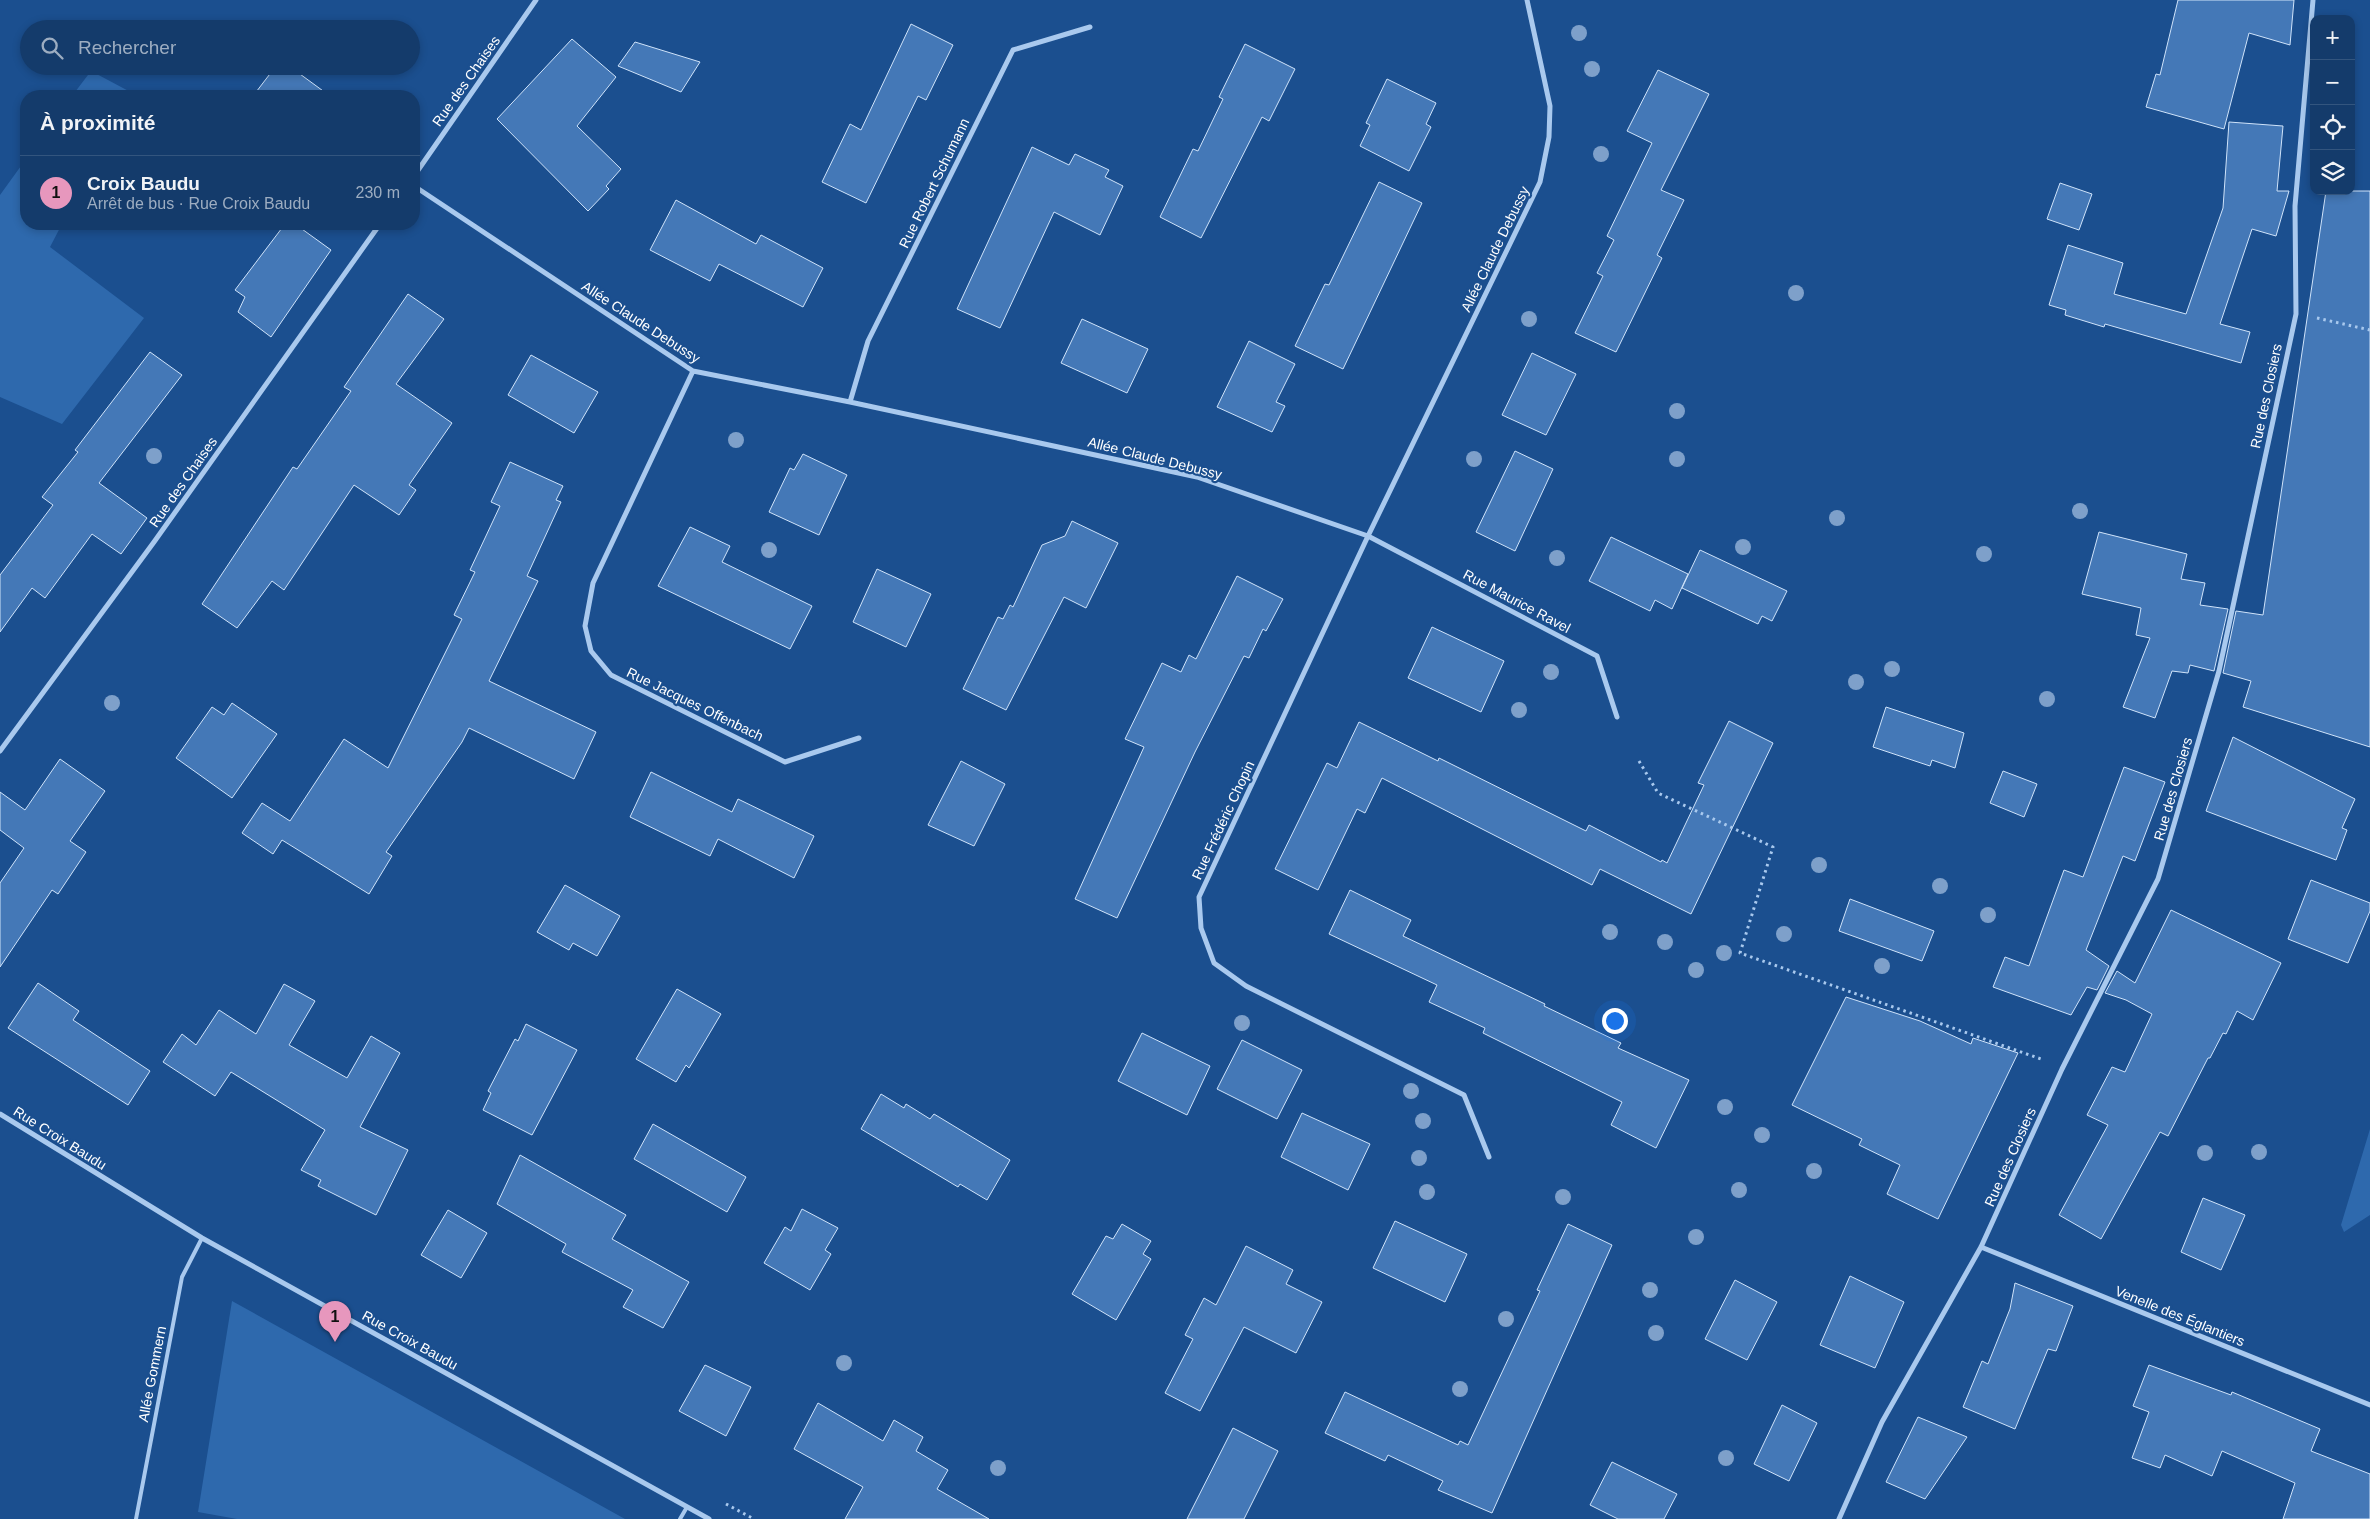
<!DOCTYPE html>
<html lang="fr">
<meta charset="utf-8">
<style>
:root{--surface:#143b6b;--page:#1d4271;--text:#f1f3f6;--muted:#9dadc1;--line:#33557e;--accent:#e797bd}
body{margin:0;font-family:Arial,sans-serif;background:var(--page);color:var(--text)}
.controls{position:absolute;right:15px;top:15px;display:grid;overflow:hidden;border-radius:10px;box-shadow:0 2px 8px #0003}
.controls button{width:45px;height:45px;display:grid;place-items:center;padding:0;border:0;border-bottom:1px solid var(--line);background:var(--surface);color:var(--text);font:25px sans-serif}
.you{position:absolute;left:1614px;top:1020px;width:18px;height:18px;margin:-12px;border:4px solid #fff;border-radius:50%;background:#1a73e8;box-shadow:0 0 0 8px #1a73e833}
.badge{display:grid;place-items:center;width:32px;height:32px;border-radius:50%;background:var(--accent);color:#111;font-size:16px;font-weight:700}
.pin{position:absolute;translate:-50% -41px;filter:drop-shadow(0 1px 2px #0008)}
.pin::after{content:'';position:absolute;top:26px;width:18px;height:15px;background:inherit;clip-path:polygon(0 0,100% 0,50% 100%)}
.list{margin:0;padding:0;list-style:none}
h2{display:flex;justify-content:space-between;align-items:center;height:65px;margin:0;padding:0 20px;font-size:21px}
h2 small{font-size:16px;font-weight:400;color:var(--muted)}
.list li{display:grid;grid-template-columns:32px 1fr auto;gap:15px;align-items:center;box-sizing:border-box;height:75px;padding:0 20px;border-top:1px solid var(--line)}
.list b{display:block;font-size:19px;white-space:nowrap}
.list p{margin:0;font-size:16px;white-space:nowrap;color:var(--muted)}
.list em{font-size:16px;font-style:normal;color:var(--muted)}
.icon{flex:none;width:28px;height:28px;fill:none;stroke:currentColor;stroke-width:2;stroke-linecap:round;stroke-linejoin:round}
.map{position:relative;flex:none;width:2370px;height:1519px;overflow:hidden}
.search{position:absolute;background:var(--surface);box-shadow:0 2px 8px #0003;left:20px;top:20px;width:400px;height:55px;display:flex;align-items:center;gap:12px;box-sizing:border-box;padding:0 18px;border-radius:28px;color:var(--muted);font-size:19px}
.panel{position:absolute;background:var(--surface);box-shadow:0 2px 8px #0003;left:20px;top:90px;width:400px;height:140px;border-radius:20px}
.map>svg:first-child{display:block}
.green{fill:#2e69ad}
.building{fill:#4478b7;stroke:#cfe3fa}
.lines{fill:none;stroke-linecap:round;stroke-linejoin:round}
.path{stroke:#a9c9ee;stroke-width:3;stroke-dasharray:2.5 4;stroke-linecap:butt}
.service{stroke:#a9c9ee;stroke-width:4}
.minor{stroke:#a9c9ee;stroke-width:5}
.tree{fill:#7ea0ca}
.labels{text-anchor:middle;stroke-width:4.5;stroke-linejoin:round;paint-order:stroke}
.street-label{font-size:14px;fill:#fff;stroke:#1b4f8f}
</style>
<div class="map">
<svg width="2370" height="1519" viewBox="0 0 2370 1519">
<rect width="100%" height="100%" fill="#1b4f8f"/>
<path class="green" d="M 91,71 L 138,96 L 72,96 Z
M 26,159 L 26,224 L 62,224 L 50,247 L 144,318 L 62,424 L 0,397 L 0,195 Z
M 2370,1129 L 2370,1215 L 2344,1232 L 2341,1225 Z
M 232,1301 L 625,1519 L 237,1519 L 198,1512 Z"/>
<path class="building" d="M 2178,0 L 2294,0 L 2290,45 L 2249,33 L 2224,129 L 2146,107 L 2156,74 L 2160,75 Z
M 911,24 L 953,45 L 926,100 L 918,96 L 866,203 L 822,182 L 850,124 L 861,130 Z
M 572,39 L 616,77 L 577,126 L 621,169 L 606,186 L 609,189 L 588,211 L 497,119 Z
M 635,42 L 700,62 L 681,92 L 618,66 Z
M 1245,44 L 1295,69 L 1269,121 L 1262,117 L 1201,238 L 1160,217 L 1193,149 L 1198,151 L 1223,99 L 1219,97 Z
M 276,66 L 289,66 L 330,96 L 253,96 Z
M 1658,70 L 1709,94 L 1661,190 L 1684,200 L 1657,255 L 1662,258 L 1616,352 L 1575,333 L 1603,276 L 1597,273 L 1614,240 L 1607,236 L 1652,143 L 1627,131 Z
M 1387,79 L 1436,103 L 1426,124 L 1431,127 L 1409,171 L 1360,146 L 1370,125 L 1366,123 Z
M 2229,122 L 2283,126 L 2277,191 L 2289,191 L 2276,236 L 2252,229 L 2220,324 L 2250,332 L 2241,363 L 2105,324 L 2104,327 L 2065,315 L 2066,310 L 2049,305 L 2068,245 L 2123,263 L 2114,294 L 2186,314 L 2223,208 Z
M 1032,147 L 1069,165 L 1075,154 L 1109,170 L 1105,177 L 1123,186 L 1100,235 L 1054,212 L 1000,328 L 957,309 Z
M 1379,182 L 1422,203 L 1343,369 L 1295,346 L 1325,284 L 1329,285 Z
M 2060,183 L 2092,194 L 2079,230 L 2047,219 Z
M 2326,191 L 2370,191 L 2370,747 L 2243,707 L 2251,681 L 2223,673 L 2236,611 L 2263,615 Z
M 676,200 L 756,244 L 761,235 L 823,268 L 803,307 L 719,264 L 710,281 L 650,250 Z
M 285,224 L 295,224 L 331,250 L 271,337 L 238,312 L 245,297 L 235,290 Z
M 408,294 L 444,319 L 396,384 L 452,423 L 409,485 L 416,490 L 399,515 L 354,485 L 284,590 L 272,581 L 237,628 L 202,604 L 293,467 L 297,469 L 351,391 L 344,387 Z
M 1082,319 L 1148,349 L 1127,393 L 1061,363 Z
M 1249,341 L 1295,364 L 1276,402 L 1285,406 L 1272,432 L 1217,407 Z
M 150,352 L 182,375 L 99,483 L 147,518 L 121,554 L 92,534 L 45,598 L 32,588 L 0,632 L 0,575 L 53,505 L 42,497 L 78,452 L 75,450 Z
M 1532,353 L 1576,374 L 1546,435 L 1502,415 Z
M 531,355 L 598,392 L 574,433 L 508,395 Z
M 1515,451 L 1553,469 L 1515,551 L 1476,532 Z
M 803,454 L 847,475 L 819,535 L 769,512 L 790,468 L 794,470 Z
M 510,462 L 563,486 L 556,500 L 561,502 L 527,576 L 538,581 L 489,681 L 596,732 L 574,779 L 469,728 L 462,742 L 386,852 L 392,856 L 369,894 L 282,840 L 273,854 L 242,833 L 262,803 L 290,821 L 344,739 L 388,768 L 462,619 L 454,615 L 475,572 L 470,570 L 500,506 L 491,502 Z
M 1072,521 L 1118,543 L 1086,608 L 1064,597 L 1006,710 L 963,689 L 998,617 L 1003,619 L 1010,605 L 1013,607 L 1042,545 L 1065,536 Z
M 690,527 L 730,546 L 722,562 L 812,606 L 790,649 L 658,586 Z
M 2099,532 L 2187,554 L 2181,579 L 2205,583 L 2200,605 L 2228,609 L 2214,671 L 2190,665 L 2188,673 L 2172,671 L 2155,718 L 2123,707 L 2150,638 L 2136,635 L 2141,608 L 2082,594 Z
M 1611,537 L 1688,574 L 1672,609 L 1655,600 L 1650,611 L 1589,581 Z
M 1700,550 L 1787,591 L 1772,621 L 1762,616 L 1758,624 L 1682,588 Z
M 877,569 L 931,594 L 906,647 L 853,622 Z
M 1237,576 L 1283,599 L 1266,631 L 1263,629 L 1249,658 L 1244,656 L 1195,752 L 1117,918 L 1075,899 L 1144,747 L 1125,739 L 1162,663 L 1181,672 L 1189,655 L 1196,659 Z
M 1432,627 L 1504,661 L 1481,712 L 1408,678 Z
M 232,703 L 277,734 L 232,798 L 176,758 L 212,707 L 224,715 Z
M 1886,707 L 1964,733 L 1955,768 L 1932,760 L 1930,766 L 1873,747 Z
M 1729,721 L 1773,743 L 1691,914 L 1600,869 L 1592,885 L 1382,778 L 1365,813 L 1357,809 L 1318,890 L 1275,869 L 1327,763 L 1337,768 L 1359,722 L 1438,761 L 1439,758 L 1586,831 L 1589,825 L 1661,862 L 1662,860 L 1667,863 L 1704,785 L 1698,783 Z
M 2233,737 L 2355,799 L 2342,828 L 2347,830 L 2336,860 L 2206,811 Z
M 60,759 L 105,791 L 70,841 L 86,852 L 58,894 L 52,890 L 0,967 L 0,883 L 24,848 L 0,830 L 0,792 L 25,810 Z
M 961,761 L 1005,784 L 974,846 L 928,825 Z
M 2124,767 L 2165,782 L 2135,861 L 2123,856 L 2086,950 L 2109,966 L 2097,990 L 2087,987 L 2071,1015 L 1993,987 L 2005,957 L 2029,966 L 2064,870 L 2083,877 Z
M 2003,771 L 2037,784 L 2024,817 L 1990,803 Z
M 651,772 L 732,812 L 738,799 L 814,836 L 794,878 L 718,839 L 710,856 L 630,817 Z
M 2311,880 L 2370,903 L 2370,911 L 2348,963 L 2288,939 Z
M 565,885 L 620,916 L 597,956 L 573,943 L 569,950 L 537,932 Z
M 1350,890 L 1411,920 L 1403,936 L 1545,1004 L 1544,1006 L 1621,1043 L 1618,1048 L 1689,1080 L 1656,1148 L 1611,1125 L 1622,1102 L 1483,1033 L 1485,1028 L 1429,1002 L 1437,985 L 1329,934 Z
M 1850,899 L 1934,931 L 1922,961 L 1839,931 Z
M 2171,910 L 2281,963 L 2253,1020 L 2237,1011 L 2226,1034 L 2223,1033 L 2210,1058 L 2208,1058 L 2168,1136 L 2160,1132 L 2101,1239 L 2059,1215 L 2108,1125 L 2087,1115 L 2112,1067 L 2125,1072 L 2152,1014 L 2126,1000 L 2105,993 L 2117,971 L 2135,983 Z
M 38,983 L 79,1011 L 73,1020 L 150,1071 L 128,1105 L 8,1028 Z
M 284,984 L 315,1001 L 289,1045 L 347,1078 L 371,1036 L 400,1053 L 360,1127 L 408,1150 L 376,1215 L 318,1186 L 321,1180 L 301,1170 L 325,1130 L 231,1072 L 215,1096 L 163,1062 L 182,1034 L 196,1045 L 219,1010 L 256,1034 Z
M 677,989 L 721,1014 L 689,1068 L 686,1065 L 676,1082 L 636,1059 Z
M 1846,997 L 1920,1021 L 1971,1044 L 1973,1038 L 2018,1053 L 1938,1219 L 1887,1194 L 1900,1165 L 1859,1145 L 1862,1139 L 1792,1105 Z
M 526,1024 L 577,1050 L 532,1135 L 483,1110 L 491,1093 L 488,1091 L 515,1039 L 518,1041 Z
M 1142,1033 L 1210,1066 L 1187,1115 L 1118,1081 Z
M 1242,1040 L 1302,1070 L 1277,1119 L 1217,1089 Z
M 881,1094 L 904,1108 L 906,1104 L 930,1119 L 934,1114 L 1010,1160 L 987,1200 L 960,1184 L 958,1187 L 861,1129 Z
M 1302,1113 L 1370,1144 L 1348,1190 L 1281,1157 Z
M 653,1124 L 746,1177 L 727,1212 L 634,1159 Z
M 520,1155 L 626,1215 L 612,1239 L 689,1282 L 663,1328 L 623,1307 L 633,1290 L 562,1252 L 566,1244 L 497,1204 Z
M 2203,1198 L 2245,1215 L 2221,1270 L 2181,1252 Z
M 802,1209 L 838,1228 L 825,1250 L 831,1254 L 810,1290 L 764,1263 L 785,1227 L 791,1231 Z
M 448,1210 L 487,1233 L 461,1278 L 421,1255 Z
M 1395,1221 L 1467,1254 L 1445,1302 L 1373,1268 Z
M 1122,1224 L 1151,1241 L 1143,1254 L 1151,1259 L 1116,1320 L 1072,1294 L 1106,1236 L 1113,1239 Z
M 1568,1224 L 1612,1245 L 1492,1513 L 1438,1490 L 1443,1481 L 1388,1455 L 1385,1461 L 1325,1433 L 1345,1392 L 1458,1445 L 1460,1441 L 1468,1445 L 1540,1291 L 1537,1290 Z
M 1246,1246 L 1293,1270 L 1286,1284 L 1322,1302 L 1296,1353 L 1244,1327 L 1200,1411 L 1165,1393 L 1193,1339 L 1185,1335 L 1204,1298 L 1216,1305 Z
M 1850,1276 L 1904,1302 L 1875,1368 L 1820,1345 Z
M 1735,1280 L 1777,1302 L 1747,1360 L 1705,1339 Z
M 2015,1283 L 2073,1306 L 2056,1351 L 2048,1349 L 2015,1429 L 1963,1407 L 1982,1361 L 1988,1364 L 2010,1309 Z
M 705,1365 L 751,1387 L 726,1436 L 679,1411 Z
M 2149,1365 L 2231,1395 L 2232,1392 L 2320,1429 L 2311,1451 L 2370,1474 L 2370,1519 L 2283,1519 L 2295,1483 L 2222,1451 L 2212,1476 L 2165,1455 L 2160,1468 L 2132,1458 L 2149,1412 L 2133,1406 Z
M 818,1403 L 883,1441 L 894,1420 L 923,1437 L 916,1451 L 948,1470 L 937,1489 L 989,1519 L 845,1519 L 863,1487 L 794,1449 Z
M 1782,1405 L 1817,1423 L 1789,1481 L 1754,1464 Z
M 1918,1417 L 1967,1437 L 1925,1499 L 1886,1482 Z
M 1233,1428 L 1278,1451 L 1244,1519 L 1187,1519 Z
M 1612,1462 L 1677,1494 L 1664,1519 L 1618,1519 L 1590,1505 Z"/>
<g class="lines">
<path class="path" d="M 2317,318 L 2370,330
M 1639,761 L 1658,793 L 1773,847 L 1740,953 L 2041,1059
M 726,1504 L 754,1519"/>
<path class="service" d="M 136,1519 L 182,1277 L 202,1238
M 680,1519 L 687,1507"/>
<path class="minor" d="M 414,176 L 536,0
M 414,186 L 693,371 L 850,402 L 1197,477 L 1368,536 L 1540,182 L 1549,137 L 1550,106 L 1527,0
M 693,371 L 593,583 L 585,626 L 591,651 L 611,675 L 785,762 L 859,738
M 850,402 L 868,341 L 1013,50 L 1090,27
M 0,751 L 154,542 L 380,224
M 0,1114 L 202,1238 L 709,1519
M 1489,1157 L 1464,1095 L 1246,986 L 1214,963 L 1201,928 L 1199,897 L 1368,536 L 1597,656 L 1617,717
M 1981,1247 L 2370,1405
M 1839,1519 L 1882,1422 L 1981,1247 L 2062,1069 L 2158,879 L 2219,671 L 2296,314 L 2295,206 L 2313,0"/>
</g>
<g class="tree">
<circle cx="1579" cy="33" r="8"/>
<circle cx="1592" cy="69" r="8"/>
<circle cx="1601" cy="154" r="8"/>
<circle cx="1796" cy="293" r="8"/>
<circle cx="1529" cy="319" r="8"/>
<circle cx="1677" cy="411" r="8"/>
<circle cx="736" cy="440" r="8"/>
<circle cx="154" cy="456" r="8"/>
<circle cx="1474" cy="459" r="8"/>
<circle cx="1677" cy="459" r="8"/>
<circle cx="2080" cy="511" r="8"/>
<circle cx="1837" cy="518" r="8"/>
<circle cx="1743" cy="547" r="8"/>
<circle cx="769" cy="550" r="8"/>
<circle cx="1984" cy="554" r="8"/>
<circle cx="1557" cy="558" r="8"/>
<circle cx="1892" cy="669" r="8"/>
<circle cx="1551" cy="672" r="8"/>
<circle cx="1856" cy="682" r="8"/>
<circle cx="2047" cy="699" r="8"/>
<circle cx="112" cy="703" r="8"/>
<circle cx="1519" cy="710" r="8"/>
<circle cx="1819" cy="865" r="8"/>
<circle cx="1940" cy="886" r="8"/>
<circle cx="1988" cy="915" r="8"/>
<circle cx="1610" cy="932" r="8"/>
<circle cx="1784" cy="934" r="8"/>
<circle cx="1665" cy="942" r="8"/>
<circle cx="1724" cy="953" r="8"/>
<circle cx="1882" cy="966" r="8"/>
<circle cx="1696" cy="970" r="8"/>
<circle cx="1242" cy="1023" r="8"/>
<circle cx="1411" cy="1091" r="8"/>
<circle cx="1725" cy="1107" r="8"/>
<circle cx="1423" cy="1121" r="8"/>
<circle cx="1762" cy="1135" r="8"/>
<circle cx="2259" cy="1152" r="8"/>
<circle cx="2205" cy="1153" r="8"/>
<circle cx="1419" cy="1158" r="8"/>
<circle cx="1814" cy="1171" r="8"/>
<circle cx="1739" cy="1190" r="8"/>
<circle cx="1427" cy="1192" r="8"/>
<circle cx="1563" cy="1197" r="8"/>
<circle cx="1696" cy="1237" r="8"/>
<circle cx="1650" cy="1290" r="8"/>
<circle cx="1506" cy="1319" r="8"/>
<circle cx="1656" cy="1333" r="8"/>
<circle cx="844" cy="1363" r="8"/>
<circle cx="1460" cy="1389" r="8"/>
<circle cx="1726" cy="1458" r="8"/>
<circle cx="998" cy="1468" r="8"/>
</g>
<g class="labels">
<g class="street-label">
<text transform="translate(466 81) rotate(-55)" y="5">Rue des Chaises</text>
<text transform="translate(934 183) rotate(-64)" y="5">Rue Robert Schumann</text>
<text transform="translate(1495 249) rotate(-64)" y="5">Allée Claude Debussy</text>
<text transform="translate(641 322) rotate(33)" y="5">Allée Claude Debussy</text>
<text transform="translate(2266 396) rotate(-78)" y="5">Rue des Closiers</text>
<text transform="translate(1155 458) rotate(14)" y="5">Allée Claude Debussy</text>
<text transform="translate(183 482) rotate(-55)" y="5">Rue des Chaises</text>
<text transform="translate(1517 601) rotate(28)" y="5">Rue Maurice Ravel</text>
<text transform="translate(695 704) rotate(26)" y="5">Rue Jacques Offenbach</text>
<text transform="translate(2173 789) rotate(-74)" y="5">Rue des Closiers</text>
<text transform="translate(1223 820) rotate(-65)" y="5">Rue Frédéric Chopin</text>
<text transform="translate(60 1138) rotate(32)" y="5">Rue Croix Baudu</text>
<text transform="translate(2010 1157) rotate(-66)" y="5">Rue des Closiers</text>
<text transform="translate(2180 1316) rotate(22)" y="5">Venelle des Églantiers</text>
<text transform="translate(410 1340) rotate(29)" y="5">Rue Croix Baudu</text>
<text transform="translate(152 1374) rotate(-79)" y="5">Allée Gommern</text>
</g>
</g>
</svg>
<div class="controls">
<button>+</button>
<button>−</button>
<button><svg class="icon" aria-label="locate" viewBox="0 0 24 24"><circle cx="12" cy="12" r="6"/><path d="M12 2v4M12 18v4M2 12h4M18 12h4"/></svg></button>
<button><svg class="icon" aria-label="layers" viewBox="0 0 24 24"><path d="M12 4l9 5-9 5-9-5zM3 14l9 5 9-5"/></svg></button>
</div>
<div class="you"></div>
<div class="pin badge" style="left:335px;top:1342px">1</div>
<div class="search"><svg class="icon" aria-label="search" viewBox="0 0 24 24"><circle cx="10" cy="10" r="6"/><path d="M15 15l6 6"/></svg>Rechercher</div>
<section class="panel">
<h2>À proximité<small></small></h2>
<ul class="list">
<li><span class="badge">1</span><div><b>Croix Baudu</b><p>Arrêt de bus · Rue Croix Baudu</p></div><em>230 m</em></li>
</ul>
</section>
</div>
